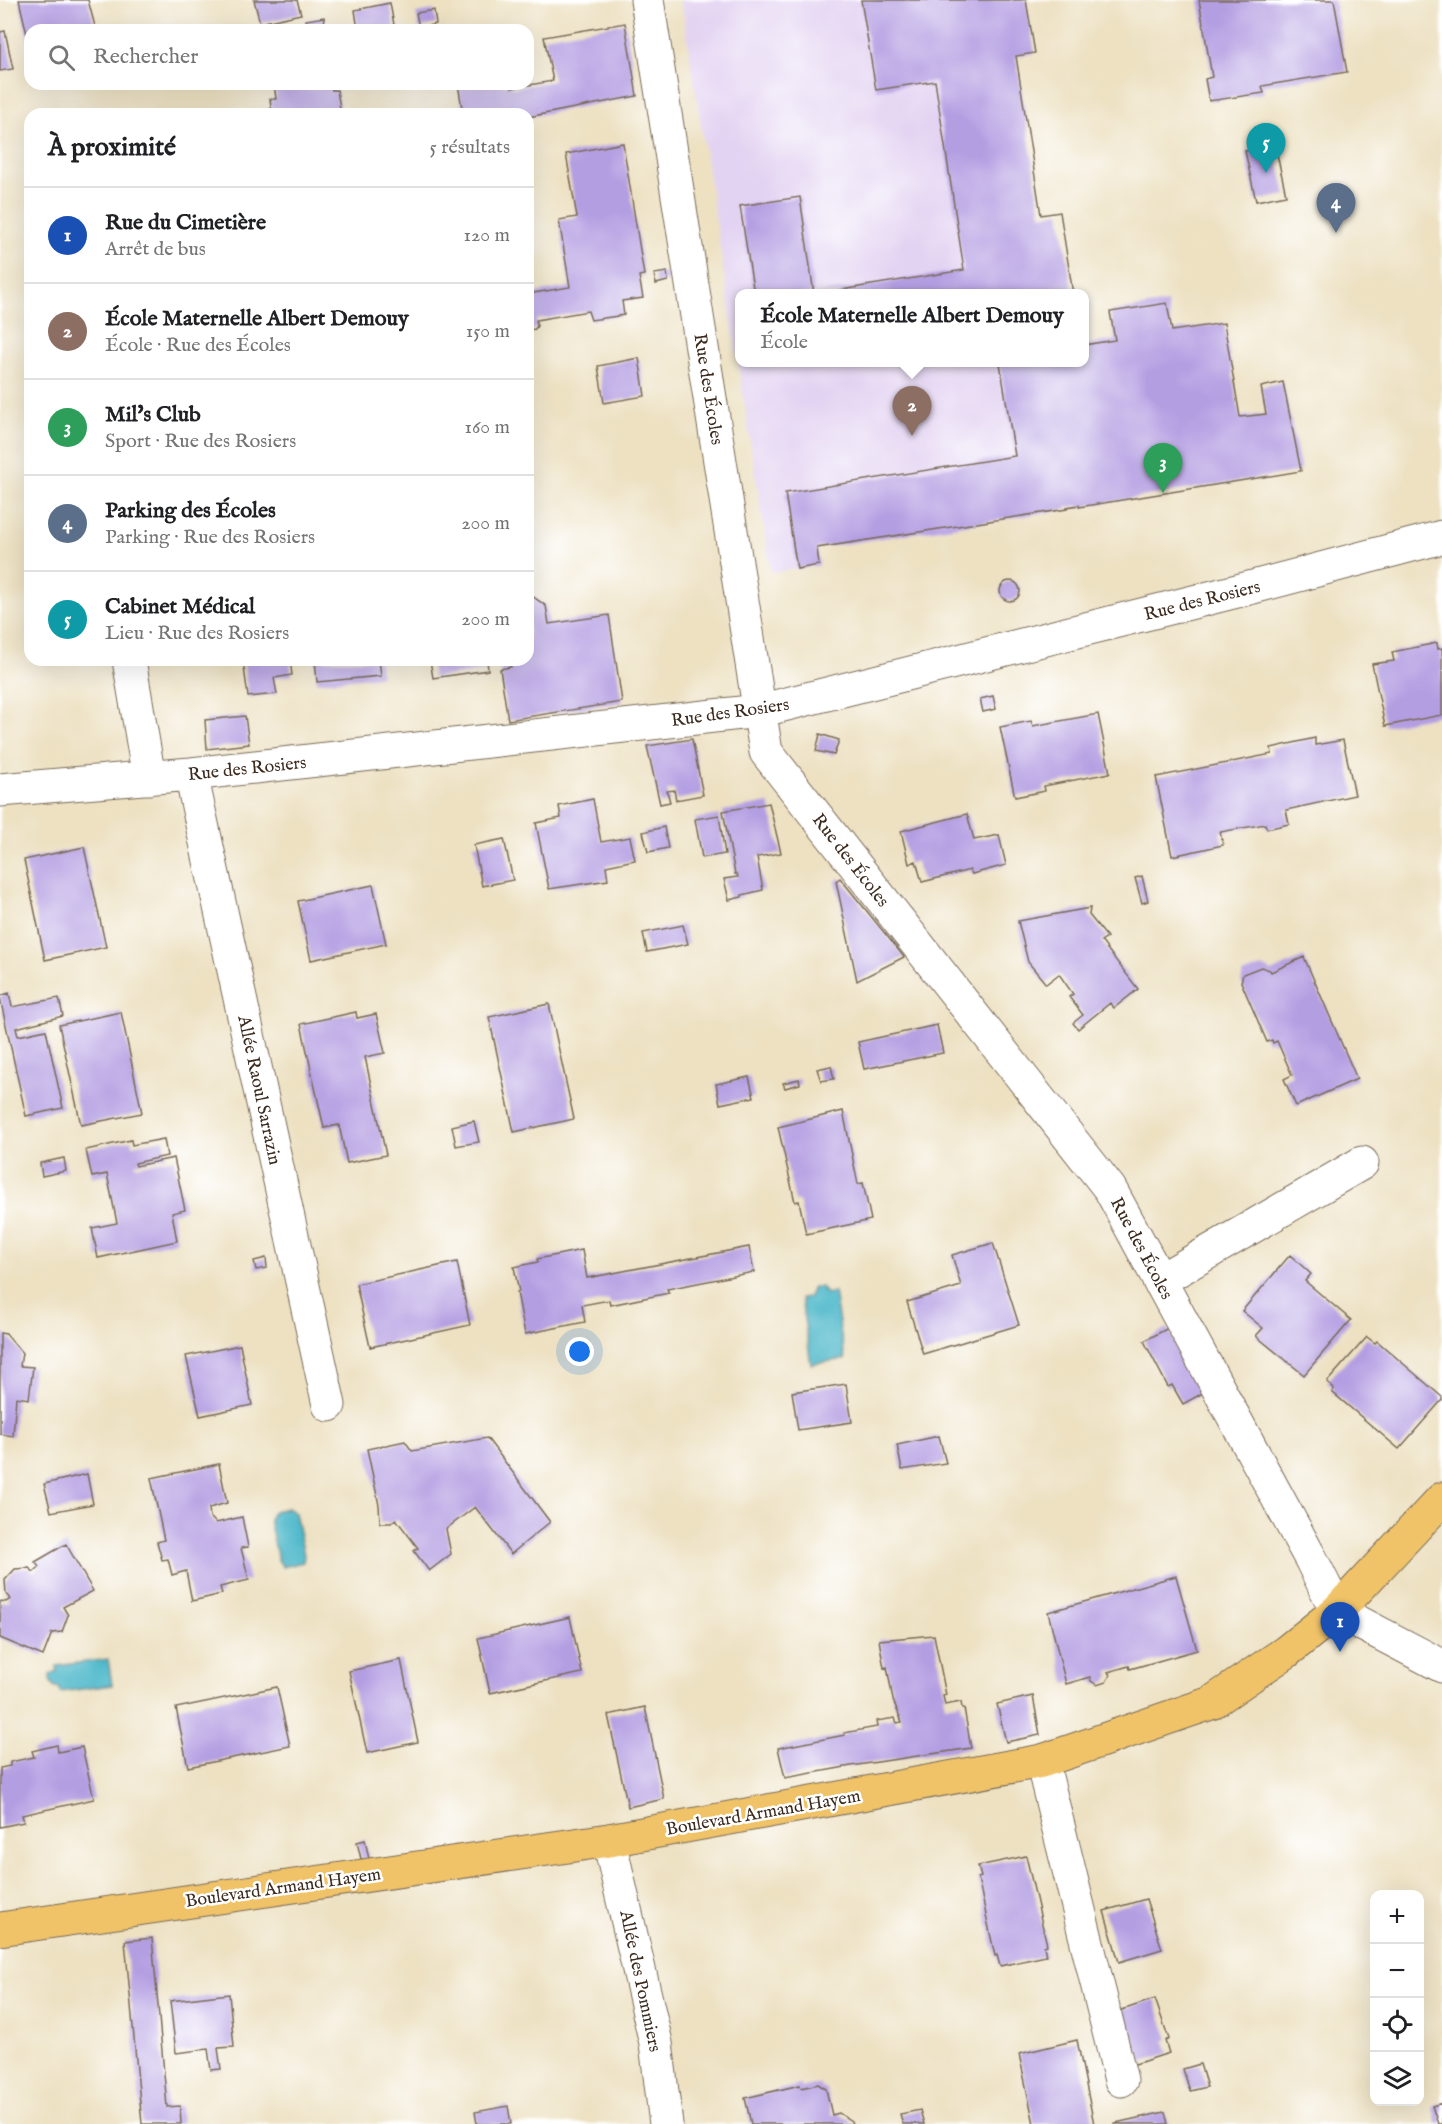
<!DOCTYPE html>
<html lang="fr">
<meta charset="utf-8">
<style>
:root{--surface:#fff;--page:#f6f6f6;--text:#202124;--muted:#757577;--line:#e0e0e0;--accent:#7c3aed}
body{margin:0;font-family:"IM FELL English",serif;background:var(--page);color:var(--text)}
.controls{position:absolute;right:18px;bottom:18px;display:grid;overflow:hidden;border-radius:12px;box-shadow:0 6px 24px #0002}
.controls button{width:54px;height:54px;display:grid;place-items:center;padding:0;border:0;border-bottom:2px solid var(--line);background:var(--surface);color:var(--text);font:30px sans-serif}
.you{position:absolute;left:580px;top:1352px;width:21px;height:21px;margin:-15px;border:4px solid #fff;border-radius:50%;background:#1a73e8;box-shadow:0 0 0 9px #1a73e833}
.badge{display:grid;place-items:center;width:39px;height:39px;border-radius:50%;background:var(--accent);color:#fff;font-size:20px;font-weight:700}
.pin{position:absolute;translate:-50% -50px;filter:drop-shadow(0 2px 3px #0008)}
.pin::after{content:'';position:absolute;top:32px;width:21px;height:18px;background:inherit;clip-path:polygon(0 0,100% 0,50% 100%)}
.popup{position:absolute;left:735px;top:289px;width:354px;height:78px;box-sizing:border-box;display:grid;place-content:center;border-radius:12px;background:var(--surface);filter:drop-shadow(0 2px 4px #0005);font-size:20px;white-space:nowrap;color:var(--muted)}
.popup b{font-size:22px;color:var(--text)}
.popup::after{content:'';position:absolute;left:50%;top:100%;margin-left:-12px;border:12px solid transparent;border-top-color:var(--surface)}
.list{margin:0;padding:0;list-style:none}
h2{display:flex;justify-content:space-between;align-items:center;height:78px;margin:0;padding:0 24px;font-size:26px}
h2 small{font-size:20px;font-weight:400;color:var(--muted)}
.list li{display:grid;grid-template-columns:39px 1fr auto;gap:18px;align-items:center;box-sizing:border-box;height:96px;padding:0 24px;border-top:2px solid var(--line)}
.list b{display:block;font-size:22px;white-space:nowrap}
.list p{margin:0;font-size:20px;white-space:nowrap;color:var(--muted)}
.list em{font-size:20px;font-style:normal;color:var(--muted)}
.icon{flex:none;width:33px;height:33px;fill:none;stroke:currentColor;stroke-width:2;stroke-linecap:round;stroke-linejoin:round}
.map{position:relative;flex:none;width:1442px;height:2124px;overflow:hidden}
.search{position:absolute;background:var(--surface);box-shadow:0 6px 24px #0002;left:24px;top:24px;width:510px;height:66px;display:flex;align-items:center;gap:15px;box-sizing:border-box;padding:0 21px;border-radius:18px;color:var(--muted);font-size:22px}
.panel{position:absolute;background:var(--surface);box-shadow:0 6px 24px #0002;left:24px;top:108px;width:510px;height:558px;border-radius:18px}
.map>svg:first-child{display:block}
.built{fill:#e3d3f2}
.water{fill:#4cb7c9;stroke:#447074;stroke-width:1.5}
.building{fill:#b49ee2}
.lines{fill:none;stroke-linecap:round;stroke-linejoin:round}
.minor-casing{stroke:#796a57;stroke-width:35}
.major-casing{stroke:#796a57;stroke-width:35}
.minor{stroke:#fff;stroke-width:33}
.major{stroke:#f0c369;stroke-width:33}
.labels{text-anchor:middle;stroke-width:5;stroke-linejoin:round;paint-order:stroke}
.street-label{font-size:18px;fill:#3b2a1e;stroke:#fff}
</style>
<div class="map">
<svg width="1442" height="2124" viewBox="0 0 1442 2124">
<rect width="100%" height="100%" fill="#fff"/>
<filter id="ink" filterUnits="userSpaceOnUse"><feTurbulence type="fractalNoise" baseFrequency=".0167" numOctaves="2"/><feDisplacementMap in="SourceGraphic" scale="12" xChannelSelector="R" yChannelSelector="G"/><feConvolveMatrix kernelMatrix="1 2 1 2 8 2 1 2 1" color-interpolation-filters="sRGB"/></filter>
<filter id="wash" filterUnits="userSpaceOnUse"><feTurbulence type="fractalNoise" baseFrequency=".008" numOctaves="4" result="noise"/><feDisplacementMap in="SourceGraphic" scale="24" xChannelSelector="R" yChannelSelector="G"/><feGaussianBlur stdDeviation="1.35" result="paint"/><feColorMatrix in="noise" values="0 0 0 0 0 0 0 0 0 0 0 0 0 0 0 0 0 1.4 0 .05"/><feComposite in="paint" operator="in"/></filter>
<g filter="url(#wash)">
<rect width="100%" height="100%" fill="#ede1c2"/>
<path class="built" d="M 680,0 L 1026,0 L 1035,53 L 1016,56 L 1041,214 L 1060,212 L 1073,293 L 740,294 L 740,362 L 1064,363 L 1085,506 L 1067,507 L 1067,509 L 817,548 L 819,565 L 771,573 L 683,11 Z"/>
<path class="water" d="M 813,1287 L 821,1287 L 826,1294 L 834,1292 L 845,1359 L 811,1364 L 801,1298 L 809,1297 Z
M 287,1508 L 295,1513 L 304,1555 L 303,1562 L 283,1567 L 278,1560 L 269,1519 L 274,1511 Z
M 108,1659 L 112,1685 L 60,1692 L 59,1687 L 54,1687 L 50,1680 L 50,1675 L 57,1671 L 57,1666 Z"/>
<g id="blocks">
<path class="building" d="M 19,0 L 88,0 L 96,30 L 30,30 L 29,43 Z
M 254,0 L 297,0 L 301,14 L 260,23 Z
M 861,0 L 1026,0 L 1035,53 L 1016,56 L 1041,215 L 1060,212 L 1073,294 L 816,294 L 964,270 L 935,81 L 876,90 Z
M 1199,0 L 1334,0 L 1347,72 L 1262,86 L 1264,93 L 1209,101 L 1205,79 L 1212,77 Z
M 390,3 L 395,30 L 358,30 L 355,10 Z
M 434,10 L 436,24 L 419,28 L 416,13 Z
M 324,17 L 326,30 L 308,30 L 306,20 Z
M 625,23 L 637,96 L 528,117 L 528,114 L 463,114 L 458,84 L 511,84 L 512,88 L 553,81 L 544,37 Z
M 5,31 L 13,69 L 0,71 L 0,32 Z
M 274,84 L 331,84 L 332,90 L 337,90 L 341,114 L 272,114 L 270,99 L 276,99 Z
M 623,143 L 644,275 L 639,276 L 643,298 L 622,301 L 624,315 L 591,320 L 588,311 L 536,320 L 537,326 L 535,329 L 528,330 L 528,294 L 570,287 L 559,220 L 577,217 L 566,154 Z
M 1275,145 L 1286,195 L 1256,201 L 1245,151 Z
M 800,197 L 814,294 L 754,294 L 740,206 Z
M 667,272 L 668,281 L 656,284 L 654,274 Z
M 1167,303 L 1172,331 L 1224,323 L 1240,417 L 1266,414 L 1261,387 L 1283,382 L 1301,471 L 1085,506 L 1079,507 L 1079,505 L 1067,507 L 1067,509 L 817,548 L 819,565 L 797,569 L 785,493 L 1015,456 L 1000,363 L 1084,363 L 1084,345 L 1115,340 L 1110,312 Z
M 639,358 L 645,396 L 604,403 L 598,366 Z
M1000 591a10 10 0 1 1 20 0a10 10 0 1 1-20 0Z
M 528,596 L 532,596 L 546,606 L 549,624 L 609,615 L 622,702 L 508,720 L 500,669 L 511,667 L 510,660 L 528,660 Z
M 1437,643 L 1438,649 L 1442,648 L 1442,715 L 1385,726 L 1372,664 L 1394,661 L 1392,652 Z
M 243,660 L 290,660 L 292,675 L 274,678 L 277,694 L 248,697 Z
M 315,660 L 379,660 L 381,676 L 317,682 Z
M 430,660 L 487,660 L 488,670 L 433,678 Z
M 993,696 L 996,709 L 983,712 L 980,699 Z
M 1098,714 L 1110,773 L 1044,786 L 1045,791 L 1015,797 L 1000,727 L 1031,721 L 1033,726 Z
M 245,716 L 249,744 L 207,749 L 205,720 Z
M 820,734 L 839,740 L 834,755 L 816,751 Z
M 1315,738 L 1315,745 L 1343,740 L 1355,795 L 1286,810 L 1289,824 L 1267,829 L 1265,824 L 1220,832 L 1223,845 L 1172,856 L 1156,777 L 1272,754 L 1271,748 Z
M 692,739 L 703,795 L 676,800 L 674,790 L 667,791 L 670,802 L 660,804 L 647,746 Z
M 593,799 L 601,842 L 630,837 L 635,860 L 606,866 L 608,880 L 549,889 L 536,823 L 561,818 L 559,806 Z
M 769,803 L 781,853 L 757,857 L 763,890 L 742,895 L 742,897 L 729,900 L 724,879 L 738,877 L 737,874 L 735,874 L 723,811 Z
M 967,814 L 974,840 L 999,835 L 1006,865 L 972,874 L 970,870 L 922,882 L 916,861 L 909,864 L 901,831 Z
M 719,815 L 725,854 L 702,858 L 695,819 Z
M 664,827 L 668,848 L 648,852 L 643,832 Z
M 504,839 L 513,880 L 482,886 L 474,845 Z
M 84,847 L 106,947 L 45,960 L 24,860 Z
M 1142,876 L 1148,901 L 1142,903 L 1135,878 Z
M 840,878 L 904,957 L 857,981 L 836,881 Z
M 373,885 L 386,944 L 311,960 L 298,901 Z
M 1090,908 L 1089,915 L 1107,937 L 1101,941 L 1138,989 L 1114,1008 L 1110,1003 L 1078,1029 L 1073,1023 L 1083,1015 L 1069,997 L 1073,994 L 1059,974 L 1046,984 L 1028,962 L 1018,921 Z
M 683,925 L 688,944 L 647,952 L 643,933 Z
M 1304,957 L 1357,1079 L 1296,1106 L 1284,1079 L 1292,1075 L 1277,1041 L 1273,1043 L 1272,1040 L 1267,1042 L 1241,982 L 1243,974 L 1261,967 L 1270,970 L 1271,972 Z
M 9,993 L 12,1007 L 59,998 L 63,1016 L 16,1028 L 18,1036 L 46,1030 L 63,1108 L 26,1116 L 0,998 L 0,996 Z
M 549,1004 L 574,1119 L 514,1132 L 489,1017 Z
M 121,1012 L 142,1113 L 81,1125 L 59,1025 Z
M 356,1012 L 357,1018 L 376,1014 L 385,1053 L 365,1057 L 386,1155 L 347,1163 L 339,1125 L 324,1128 L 301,1024 Z
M 937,1025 L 943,1053 L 864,1069 L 858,1042 Z
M 831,1066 L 834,1079 L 821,1081 L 817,1069 Z
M 749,1077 L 754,1097 L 720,1104 L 716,1084 Z
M 799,1079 L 800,1084 L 785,1088 L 783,1083 Z
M 843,1111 L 858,1184 L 863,1183 L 871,1220 L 806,1234 L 799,1201 L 795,1202 L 778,1127 Z
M 474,1121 L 479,1142 L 456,1146 L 452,1126 Z
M 164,1139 L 167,1156 L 135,1163 L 136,1166 L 174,1158 L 185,1210 L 172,1213 L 177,1241 L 98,1258 L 92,1228 L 117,1223 L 107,1174 L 92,1177 L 86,1150 L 131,1140 L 132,1145 Z
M 64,1158 L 66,1171 L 42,1176 L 40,1163 Z
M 993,1243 L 1019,1325 L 923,1354 L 907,1302 L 961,1286 L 952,1255 Z
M 749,1247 L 754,1272 L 667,1289 L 669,1293 L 610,1305 L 609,1300 L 582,1305 L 585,1322 L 525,1334 L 517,1292 L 519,1292 L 514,1267 L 538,1262 L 537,1259 L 582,1250 L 587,1278 Z
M 1290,1255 L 1311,1274 L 1305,1281 L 1351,1320 L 1304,1375 L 1256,1336 L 1263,1328 L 1242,1311 Z
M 266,1258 L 267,1268 L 256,1270 L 254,1261 Z
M 457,1262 L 470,1325 L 370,1347 L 356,1284 Z
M 1168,1328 L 1203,1393 L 1183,1404 L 1172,1385 L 1168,1387 L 1144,1341 Z
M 0,1333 L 6,1334 L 22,1353 L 20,1366 L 33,1367 L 29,1399 L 16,1397 L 13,1436 L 0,1434 Z
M 1367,1337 L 1375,1343 L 1377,1341 L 1442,1397 L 1442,1400 L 1399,1449 L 1332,1392 L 1334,1389 L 1327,1382 Z
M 240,1345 L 252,1405 L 200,1416 L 186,1356 Z
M 846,1384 L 852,1422 L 798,1430 L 792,1392 Z
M 939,1436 L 946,1463 L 902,1470 L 897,1445 Z
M 487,1438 L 550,1522 L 511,1554 L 475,1507 L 446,1529 L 451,1554 L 429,1571 L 414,1551 L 418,1548 L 396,1519 L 391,1523 L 380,1523 L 379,1505 L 367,1449 L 405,1441 L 412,1451 Z
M 219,1464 L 227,1503 L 209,1508 L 210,1517 L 216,1523 L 242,1517 L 248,1547 L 241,1548 L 249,1580 L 220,1587 L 222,1594 L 192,1601 L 186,1571 L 172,1575 L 168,1559 L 162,1560 L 157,1542 L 164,1540 L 151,1478 Z
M 87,1474 L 93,1504 L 51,1512 L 44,1484 Z
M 66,1544 L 93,1591 L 63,1607 L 68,1615 L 62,1632 L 52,1633 L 43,1656 L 0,1638 L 0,1604 L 1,1601 L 6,1602 L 10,1599 L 6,1594 L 5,1580 L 15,1569 L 29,1568 L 34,1572 L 39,1567 L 35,1562 Z
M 1176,1576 L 1197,1650 L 1130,1669 L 1129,1666 L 1108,1672 L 1110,1675 L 1106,1682 L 1097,1685 L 1091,1681 L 1090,1677 L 1066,1684 L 1048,1612 Z
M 570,1617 L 582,1673 L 490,1693 L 478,1638 Z
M 934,1635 L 946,1695 L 943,1696 L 945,1705 L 961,1702 L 962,1708 L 964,1708 L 971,1748 L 851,1766 L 785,1778 L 778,1748 L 845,1735 L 844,1733 L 877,1727 L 876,1721 L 895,1718 L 897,1723 L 902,1722 L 893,1700 L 887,1667 L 884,1668 L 879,1640 Z
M 401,1660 L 418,1742 L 367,1753 L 349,1671 Z
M 277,1687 L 290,1746 L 188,1767 L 176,1708 Z
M 1033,1696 L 1040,1735 L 1006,1742 L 997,1704 Z
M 645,1707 L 664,1799 L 628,1807 L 608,1715 Z
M 57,1745 L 58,1752 L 82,1747 L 94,1799 L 22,1815 L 24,1822 L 0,1827 L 0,1768 L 10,1766 L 10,1762 L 34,1757 L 32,1751 Z
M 365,1840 L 369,1859 L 361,1859 L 357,1842 Z
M 1026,1856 L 1047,1945 L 1044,1946 L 1046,1956 L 1000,1966 L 997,1955 L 995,1956 L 978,1878 L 981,1877 L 978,1866 Z
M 1146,1899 L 1162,1949 L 1119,1962 L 1104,1911 Z
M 152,1938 L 167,2107 L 180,2106 L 181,2124 L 142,2124 L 125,1941 Z
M 229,1994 L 234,2047 L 218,2048 L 221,2069 L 211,2070 L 208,2049 L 176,2053 L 170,2001 Z
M 1155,1999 L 1169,2039 L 1165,2041 L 1169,2053 L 1132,2065 L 1116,2012 Z
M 1077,2040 L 1094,2124 L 1034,2124 L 1019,2054 Z
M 1200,2064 L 1207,2087 L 1190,2091 L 1183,2069 Z
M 818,2084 L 826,2089 L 832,2115 L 839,2113 L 851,2121 L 852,2124 L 751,2124 L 745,2098 L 800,2085 L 801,2088 Z
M 1442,2103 L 1442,2124 L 1438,2124 L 1432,2106 Z
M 508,2106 L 511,2124 L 477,2124 L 475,2112 Z
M 920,2110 L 924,2124 L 903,2124 L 900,2114 Z
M 1165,2112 L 1168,2124 L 1115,2124 L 1115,2123 Z"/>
</g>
</g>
<g filter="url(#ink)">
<use href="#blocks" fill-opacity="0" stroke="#796a57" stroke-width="1.5"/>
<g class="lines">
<defs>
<path id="minor" d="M 647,0 L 766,752 L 1110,1189 L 1312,1561 L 1337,1611 L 1442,1666
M 129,660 L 149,778
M 191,774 L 329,1405
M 0,790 L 191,774 L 759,711 L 1253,587 L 1442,537
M 1159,1281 L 1362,1163
M 1042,1761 L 1121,2080
M 609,1840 L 656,2043 L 666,2124"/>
<path id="major" d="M 0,1929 L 609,1840 L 1042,1761 L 1211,1703 L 1286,1652 L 1337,1611 L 1442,1499"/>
</defs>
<use href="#minor" class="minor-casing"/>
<use href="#major" class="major-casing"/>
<use href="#minor" class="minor"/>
<use href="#major" class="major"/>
</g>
</g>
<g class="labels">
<g class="street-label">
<text transform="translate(709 389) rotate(81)" y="6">Rue des Écoles</text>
<text transform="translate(1202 600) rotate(-14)" y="6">Rue des Rosiers</text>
<text transform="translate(730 712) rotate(-8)" y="6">Rue des Rosiers</text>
<text transform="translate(247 768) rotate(-6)" y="6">Rue des Rosiers</text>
<text transform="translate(851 860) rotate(52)" y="6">Rue des Écoles</text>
<text transform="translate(260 1090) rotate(78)" y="6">Allée Raoul Sarrazin</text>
<text transform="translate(1142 1248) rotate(62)" y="6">Rue des Écoles</text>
<text transform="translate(763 1812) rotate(-10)" y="6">Boulevard Armand Hayem</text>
<text transform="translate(283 1887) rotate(-8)" y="6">Boulevard Armand Hayem</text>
<text transform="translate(641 1981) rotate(78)" y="6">Allée des Pommiers</text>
</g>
</g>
</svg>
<div class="controls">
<button>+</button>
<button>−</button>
<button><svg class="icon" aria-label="locate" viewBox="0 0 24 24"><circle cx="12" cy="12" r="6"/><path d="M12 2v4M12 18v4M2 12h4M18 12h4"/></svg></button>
<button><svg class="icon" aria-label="layers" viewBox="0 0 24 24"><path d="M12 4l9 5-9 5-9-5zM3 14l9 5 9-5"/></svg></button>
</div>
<div class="you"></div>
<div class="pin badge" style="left:1340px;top:1652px;background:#1a4fb4">1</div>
<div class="pin badge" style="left:912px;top:436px;background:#8d6e63">2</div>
<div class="popup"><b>École Maternelle Albert Demouy</b>École</div>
<div class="pin badge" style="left:1163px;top:493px;background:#2e9e5b">3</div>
<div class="pin badge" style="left:1336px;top:233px;background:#5c6f8a">4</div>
<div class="pin badge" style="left:1266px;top:173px;background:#0f9aa8">5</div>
<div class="search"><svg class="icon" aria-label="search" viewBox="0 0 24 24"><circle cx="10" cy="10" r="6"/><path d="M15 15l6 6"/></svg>Rechercher</div>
<section class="panel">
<h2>À proximité<small>5 résultats</small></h2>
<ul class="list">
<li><span class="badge" style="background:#1a4fb4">1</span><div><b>Rue du Cimetière</b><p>Arrêt de bus</p></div><em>120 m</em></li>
<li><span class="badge" style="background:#8d6e63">2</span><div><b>École Maternelle Albert Demouy</b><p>École · Rue des Écoles</p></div><em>150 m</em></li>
<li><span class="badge" style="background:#2e9e5b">3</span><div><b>Mil's Club</b><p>Sport · Rue des Rosiers</p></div><em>160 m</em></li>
<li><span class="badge" style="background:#5c6f8a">4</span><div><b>Parking des Écoles</b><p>Parking · Rue des Rosiers</p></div><em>200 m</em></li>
<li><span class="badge" style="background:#0f9aa8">5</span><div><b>Cabinet Médical</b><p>Lieu · Rue des Rosiers</p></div><em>200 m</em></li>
</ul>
</section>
</div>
